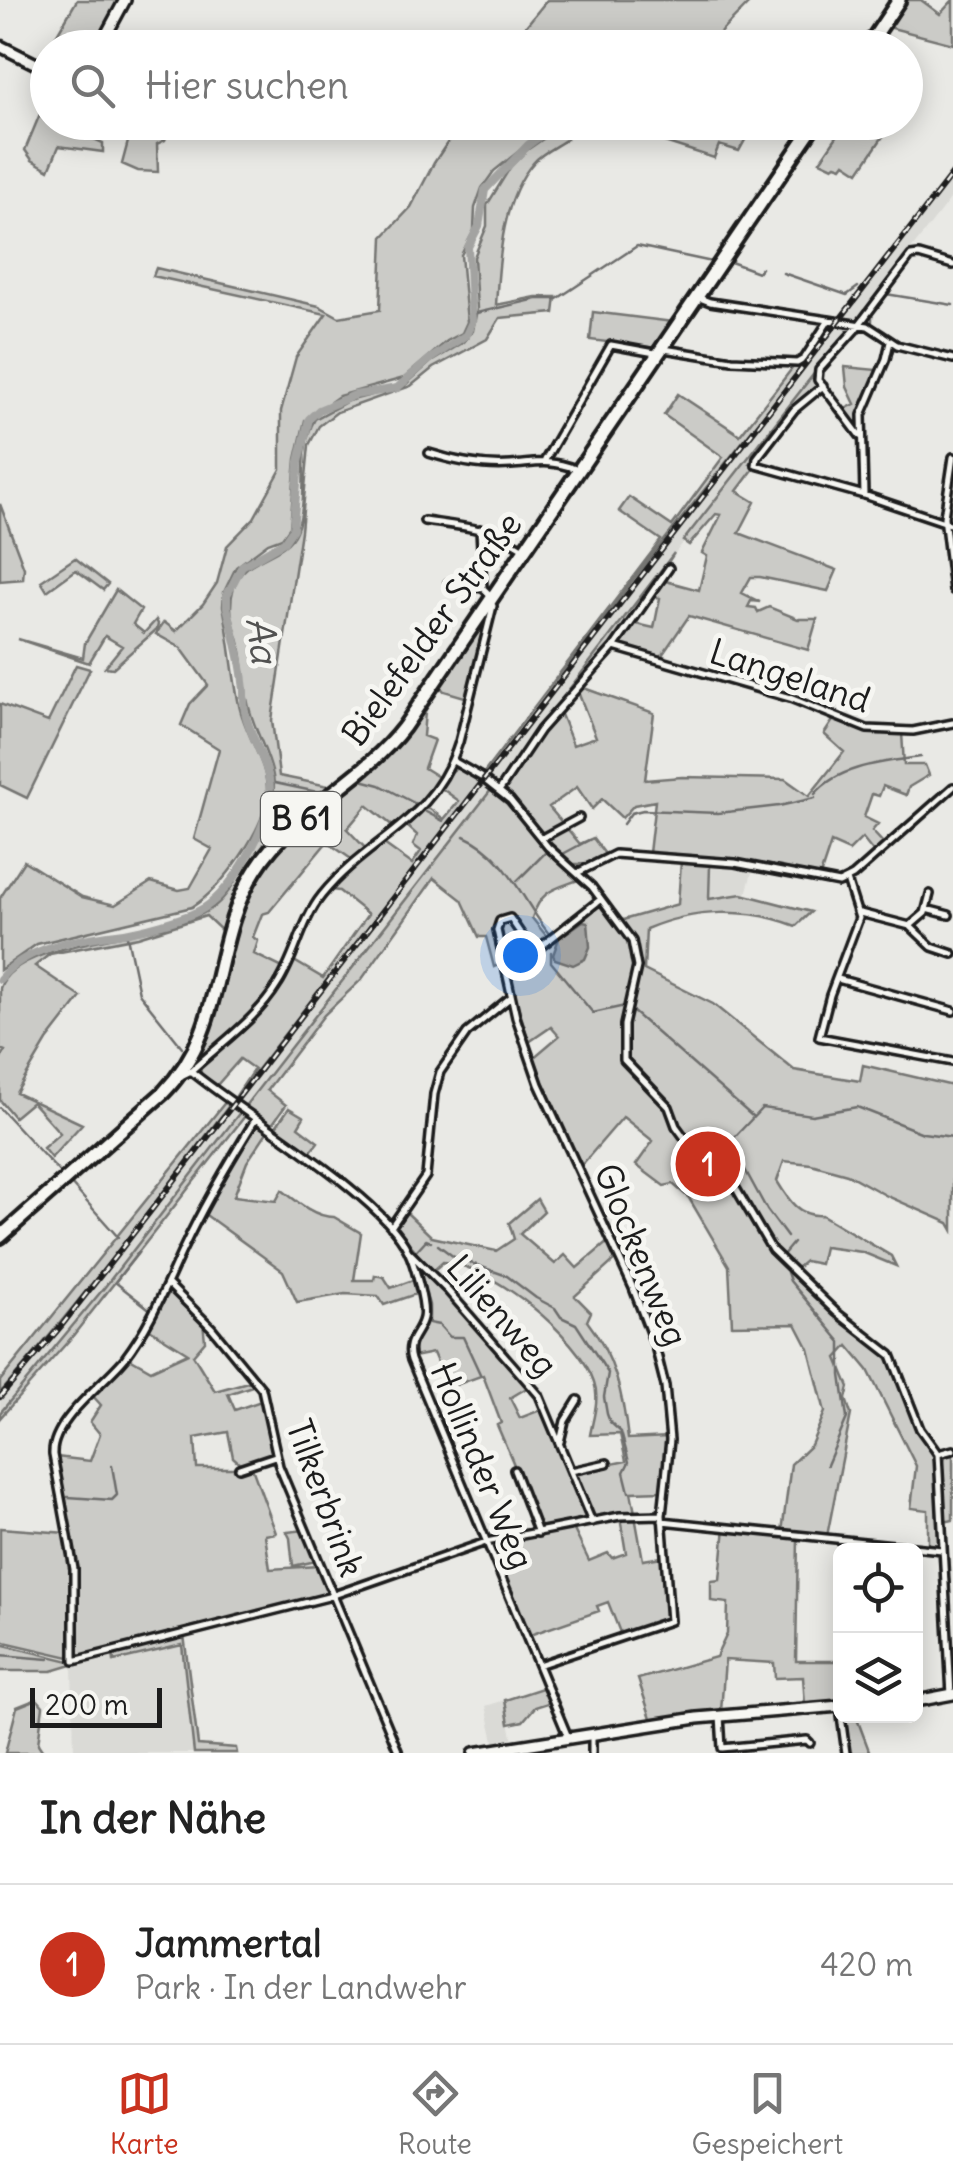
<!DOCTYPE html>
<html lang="de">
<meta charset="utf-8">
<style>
:root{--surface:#fff;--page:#f2f2f2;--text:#222;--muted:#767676;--line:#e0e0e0;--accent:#c8321e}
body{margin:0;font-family:Delius,sans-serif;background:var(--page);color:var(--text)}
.controls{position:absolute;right:30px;bottom:30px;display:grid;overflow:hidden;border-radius:15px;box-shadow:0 5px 25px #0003}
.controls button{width:90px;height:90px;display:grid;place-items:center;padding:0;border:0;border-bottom:2px solid var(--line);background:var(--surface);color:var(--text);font:50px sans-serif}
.scale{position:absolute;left:30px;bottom:25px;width:132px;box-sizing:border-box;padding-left:10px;border:5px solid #1c1c1c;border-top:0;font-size:28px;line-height:35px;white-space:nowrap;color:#1c1c1c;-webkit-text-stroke:8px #f6f6f2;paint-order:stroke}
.you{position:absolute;left:520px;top:955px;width:35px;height:35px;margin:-25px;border:8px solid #fff;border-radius:50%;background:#1a73e8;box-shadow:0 0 0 15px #1a73e833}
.badge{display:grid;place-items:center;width:65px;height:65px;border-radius:50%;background:var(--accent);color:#fff;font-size:32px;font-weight:700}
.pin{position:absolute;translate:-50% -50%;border:5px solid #fff;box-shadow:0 2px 10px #0006}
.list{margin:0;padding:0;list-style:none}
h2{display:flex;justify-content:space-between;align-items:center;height:130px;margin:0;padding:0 40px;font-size:42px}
h2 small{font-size:32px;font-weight:400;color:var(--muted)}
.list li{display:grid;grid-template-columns:65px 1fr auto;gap:30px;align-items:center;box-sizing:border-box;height:160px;padding:0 40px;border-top:2px solid var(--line)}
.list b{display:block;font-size:38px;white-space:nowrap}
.list p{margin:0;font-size:32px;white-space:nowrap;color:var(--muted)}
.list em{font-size:32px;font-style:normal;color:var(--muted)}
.icon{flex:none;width:55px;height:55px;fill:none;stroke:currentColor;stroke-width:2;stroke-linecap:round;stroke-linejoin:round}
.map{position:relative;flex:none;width:953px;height:1753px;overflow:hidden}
.search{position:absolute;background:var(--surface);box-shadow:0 5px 25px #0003;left:30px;right:30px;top:30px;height:110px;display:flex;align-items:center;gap:25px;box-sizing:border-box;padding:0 35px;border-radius:55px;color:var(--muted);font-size:38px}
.sheet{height:290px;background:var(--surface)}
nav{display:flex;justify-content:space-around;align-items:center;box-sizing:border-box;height:140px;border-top:2px solid var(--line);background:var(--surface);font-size:28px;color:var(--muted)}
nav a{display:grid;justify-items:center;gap:5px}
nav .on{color:var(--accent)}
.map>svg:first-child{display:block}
.built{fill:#dadad6}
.green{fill:#cbcbc7;stroke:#747472;stroke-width:2.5}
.water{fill:#a3a3a1;stroke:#6d6d6c;stroke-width:2.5}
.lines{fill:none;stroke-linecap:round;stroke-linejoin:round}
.stream{stroke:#6d6d6c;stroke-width:2.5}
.river{stroke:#a3a3a1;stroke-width:8}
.street-casing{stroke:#1c1c1c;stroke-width:12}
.secondary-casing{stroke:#1c1c1c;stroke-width:16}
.primary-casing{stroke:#1c1c1c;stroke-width:19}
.street{stroke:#f6f6f2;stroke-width:5}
.secondary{stroke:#f6f6f2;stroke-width:9}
.primary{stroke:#f6f6f2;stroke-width:11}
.rail-casing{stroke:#1c1c1c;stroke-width:6}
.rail{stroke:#f6f6f2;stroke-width:2.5;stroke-dasharray:8;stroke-linecap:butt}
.labels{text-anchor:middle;stroke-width:10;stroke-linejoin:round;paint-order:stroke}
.shield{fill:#f6f6f2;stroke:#5d5d5c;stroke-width:2.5}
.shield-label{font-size:32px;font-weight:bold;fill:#1c1c1c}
.street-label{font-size:35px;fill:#1c1c1c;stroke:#f6f6f2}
.water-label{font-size:38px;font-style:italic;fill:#525251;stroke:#f6f6f2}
</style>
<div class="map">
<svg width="953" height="1753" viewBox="0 0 953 1753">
<rect width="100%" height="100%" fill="#e9e9e5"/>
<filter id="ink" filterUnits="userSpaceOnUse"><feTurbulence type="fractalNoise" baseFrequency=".01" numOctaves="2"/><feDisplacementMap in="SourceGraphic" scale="20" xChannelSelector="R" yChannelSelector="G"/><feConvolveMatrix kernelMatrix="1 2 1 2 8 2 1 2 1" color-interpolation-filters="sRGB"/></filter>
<g filter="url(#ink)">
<path class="built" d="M 953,168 L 953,195 L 941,211 L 104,1288 L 0,1413 L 0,1393 L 33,1356 L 310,1002 Z
M 711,865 L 753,869 L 746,894 L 709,899 Z
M 182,1645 L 194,1753 L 74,1753 L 72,1667 L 80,1658 L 113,1651 L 115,1661 Z
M 505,1700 L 513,1742 L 495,1745 L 486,1706 Z"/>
<path class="green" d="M 77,0 L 122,0 L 95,47 L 49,48 Z
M 547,0 L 752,0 L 706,47 L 509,47 Z
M 907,0 L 921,0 L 940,14 L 953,0 L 953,44 L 888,27 Z
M 47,97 L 48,122 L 74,123 L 72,129 L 103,143 L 103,152 L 59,146 L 49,170 L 32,160 L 25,150 Z
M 461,122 L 554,123 L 494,171 L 482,188 L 475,208 L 474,230 L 461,255 L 467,322 L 462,333 L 447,341 L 404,378 L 339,396 L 305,420 L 296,459 L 290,527 L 282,538 L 268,543 L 236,567 L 224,592 L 223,606 C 230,639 232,672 239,705 C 245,735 268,763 267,793 C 266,828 221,890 192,907 L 37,944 L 0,970 L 0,898 L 24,861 L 82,897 L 115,905 L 151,882 L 179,890 L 190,888 L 212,849 L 194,839 L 219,749 L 181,725 L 190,704 L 208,685 L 181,648 L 156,634 L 164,622 L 176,631 L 203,604 L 217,583 L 227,546 L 254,518 L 281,469 L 281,411 L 296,357 L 326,314 L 153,276 L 156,268 L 319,306 L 339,317 L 380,310 L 383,237 L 411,207 L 434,163 Z
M 133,123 L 285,123 L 227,134 L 168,131 L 165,140 L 157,144 L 158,172 L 138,171 L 122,164 Z
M 566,123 L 576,123 L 562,132 L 567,139 C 557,146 542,153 534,162 C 502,197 499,260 496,305 L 536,297 L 556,297 L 554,313 L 500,318 L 487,339 L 433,368 L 411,386 L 337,412 L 319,426 L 309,445 L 301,531 L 272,720 L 279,776 L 333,787 L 268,845 L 225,934 L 206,916 L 138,937 L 50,954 L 35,966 L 81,997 L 47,1041 L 16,1093 L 82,1124 L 51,1158 L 43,1148 L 60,1133 L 32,1102 L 14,1117 L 0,1100 L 0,1061 L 5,1051 L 0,1049 C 0,1034 0,1001 0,988 C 18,935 172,942 216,905 C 229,894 238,876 246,862 C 261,838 278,805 273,776 C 269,754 256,733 250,711 C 244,693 245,671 241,651 C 239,637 231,621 231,607 C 231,551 282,564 296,531 C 311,495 295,454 315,419 L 348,401 L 403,387 L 431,362 L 464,342 L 473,331 L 477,309 L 474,257 L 487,226 L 487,205 L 511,166 L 527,150 Z
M 656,123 L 739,123 L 751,129 L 739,151 L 719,145 L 714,158 L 646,136 Z
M 846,123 L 892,123 L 859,172 L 845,163 L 842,167 L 836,165 L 833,167 L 820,161 Z
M 593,312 L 673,322 L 656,348 L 590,340 Z
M 794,366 L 801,368 L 632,581 L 486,776 L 483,774 L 661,540 L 619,511 L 629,497 L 672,526 L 723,457 L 664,415 L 678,394 L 740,435 Z
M 845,367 L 877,370 L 855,427 L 845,409 L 855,404 L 847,387 Z
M 813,375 L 819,384 L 799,400 L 750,464 L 755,467 L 737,491 L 755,502 L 739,533 L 837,570 L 828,591 L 760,577 L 751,577 L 742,593 L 760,602 L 751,601 L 748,607 L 756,608 L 758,612 L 769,607 L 798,619 L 817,619 L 808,650 L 689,616 L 660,658 L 621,647 L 619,642 L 632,623 L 654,628 L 660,598 L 650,596 L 662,580 L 699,590 L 707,556 L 702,553 L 721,515 L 716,514 L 689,545 L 683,541 Z
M 0,504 L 24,568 L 23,579 L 0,581 Z
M 674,553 L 619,638 L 540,727 Z
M 75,558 L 108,584 L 103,590 L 76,570 L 47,591 L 41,581 Z
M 116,590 L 141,610 L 133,624 L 144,633 L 156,620 L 158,624 L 157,629 L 113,668 L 105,667 L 122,646 L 105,636 L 89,663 L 18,639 L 83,658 L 85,643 Z
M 490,609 L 468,698 L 444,691 L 437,683 Z
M 76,665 L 90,669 L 27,798 L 0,785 L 0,704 L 48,722 Z
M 581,687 L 654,713 L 645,780 L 682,777 L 785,779 L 809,796 L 844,752 L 824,734 L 834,719 L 862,730 L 902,733 L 904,765 L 925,765 L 929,775 L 909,787 L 906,795 L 883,786 L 879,796 L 872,794 L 864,817 L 878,824 L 872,831 L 884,844 L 874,853 L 862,838 L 849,851 L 831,843 L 820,876 L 745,862 L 649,853 L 655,801 L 634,805 L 622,818 L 602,799 L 592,809 L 577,787 L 549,807 L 580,844 L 593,838 L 605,854 L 584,864 L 571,864 L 548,843 L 505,791 L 542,730 L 560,712 L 573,745 L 596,737 L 578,692 Z
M 419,710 L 425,712 L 423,736 L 434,740 L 424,768 L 440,778 L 423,801 L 394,827 L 367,805 L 347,829 L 367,850 L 354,861 L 327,842 L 269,912 L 262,914 L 253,937 L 258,941 L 254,954 L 283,968 C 262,1011 223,1039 188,1070 L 236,918 L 269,856 Z
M 458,768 L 481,782 L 234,1099 L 254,1069 L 240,1059 L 217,1085 L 201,1074 L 200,1065 L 263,1009 L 294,961 L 323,978 L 368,914 L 339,891 L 332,890 L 351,869 L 384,844 L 412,864 L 421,851 L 413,845 L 417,835 L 407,826 L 427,807 L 444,819 L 459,801 L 441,788 L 452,771 Z
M 491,790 C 511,795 563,860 581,879 C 555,889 541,889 532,918 L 548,938 L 586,917 L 600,903 L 616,922 L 678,904 L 681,861 L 710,865 L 709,899 L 742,894 L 811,912 L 796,926 C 748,907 693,909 646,929 L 644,970 L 713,1004 L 794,1070 L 860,1081 L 863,1065 L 953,1086 L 953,1230 L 949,1223 L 887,1196 L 847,1174 L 811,1164 L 784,1161 L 777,1181 C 788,1199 798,1217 822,1215 L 891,1256 L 896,1266 L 862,1252 L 824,1247 L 820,1264 L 805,1261 L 793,1271 L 891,1358 L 923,1438 L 937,1463 L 940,1547 L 928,1547 L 928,1510 L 911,1508 L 916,1466 L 868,1370 L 848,1346 L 837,1358 L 849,1387 L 846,1399 L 851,1414 L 827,1536 L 782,1532 L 791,1464 L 811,1445 L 825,1412 L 809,1349 L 796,1324 L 732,1325 L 729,1266 L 689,1198 L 673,1184 L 664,1186 L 636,1165 L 653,1141 L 623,1117 L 580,1167 L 533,1058 L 559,1036 L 551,1027 L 529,1042 L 496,933 L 501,964 L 494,967 L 486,937 L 479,937 L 462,900 L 434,878 L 362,979 L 324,1015 L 267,1090 L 286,1105 L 271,1126 L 245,1106 Z
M 227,1100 L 231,1103 C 156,1201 82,1301 0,1393 L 0,1381 Z
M 289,1108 L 304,1117 L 298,1127 L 318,1142 L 309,1154 L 275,1128 Z
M 241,1111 L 245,1116 L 72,1337 L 0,1418 L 0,1413 L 104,1288 Z
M 258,1124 L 267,1132 L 247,1162 L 234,1196 L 276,1201 L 282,1190 C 297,1202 315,1217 334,1217 L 361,1233 L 354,1280 L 374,1280 L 375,1275 L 384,1277 L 391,1288 L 413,1280 L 416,1294 L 384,1305 L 378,1296 L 345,1294 L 297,1302 L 283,1271 L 203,1213 L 255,1125 Z
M 537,1199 L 544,1211 L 520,1234 L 555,1264 L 565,1255 L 577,1268 L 609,1241 L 617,1258 L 575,1296 L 591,1312 L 587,1321 C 615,1357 623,1395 628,1439 L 668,1437 L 662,1491 L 631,1492 L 635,1513 L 593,1518 L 574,1472 L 626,1461 L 620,1434 L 590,1435 C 593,1418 600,1399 594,1382 C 579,1336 490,1264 443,1262 L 432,1272 L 395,1227 L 406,1212 L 432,1237 L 496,1251 L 514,1239 L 509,1223 Z
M 411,1255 L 530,1386 L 510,1398 L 520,1418 L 543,1409 L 588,1519 L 586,1521 L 542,1530 L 497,1425 L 501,1423 L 483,1375 L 448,1388 L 433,1353 L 413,1357 L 412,1345 L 424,1320 Z
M 170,1291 L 173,1291 L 203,1321 L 205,1341 L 193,1355 L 215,1391 L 255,1380 L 258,1384 L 228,1394 L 235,1410 L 264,1400 L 273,1449 L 270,1455 L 243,1466 L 233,1457 L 228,1432 L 195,1438 L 197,1468 L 243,1468 L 251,1465 L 276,1533 L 265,1535 L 270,1569 L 319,1566 L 330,1592 L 327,1596 L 184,1635 L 198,1745 L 236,1748 L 237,1753 L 194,1753 L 182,1645 L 114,1661 L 113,1652 L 80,1658 L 75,1654 L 76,1569 L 56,1457 L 90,1461 L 100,1434 L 90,1422 L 101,1405 L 92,1395 L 128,1357 L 151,1370 L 188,1353 L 148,1328 Z
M 953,1452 L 953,1520 L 944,1522 L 942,1464 L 944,1456 Z
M 635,1516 L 643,1560 L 662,1557 L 667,1615 L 664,1621 L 621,1635 L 608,1602 L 597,1606 L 599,1611 L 527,1636 L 492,1548 L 495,1543 L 573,1528 L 589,1561 L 608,1553 L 612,1558 L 626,1553 L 620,1517 Z
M 725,1527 L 798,1536 L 796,1661 L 840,1661 L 840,1702 L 805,1705 L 803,1677 L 775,1678 L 774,1663 L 725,1660 L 721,1711 L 652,1721 L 638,1679 L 716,1657 L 727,1634 L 728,1603 L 711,1601 L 711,1581 L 720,1580 Z
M 0,1528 L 66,1533 L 73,1579 L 69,1657 L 0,1641 Z
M 305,1530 L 316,1561 L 293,1566 L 290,1538 L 287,1532 Z
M 0,1644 L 70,1661 L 72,1665 L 52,1671 L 0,1671 Z
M 545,1687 L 551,1702 L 535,1707 L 523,1721 L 509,1724 L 505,1700 Z
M 37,1699 L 43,1706 L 38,1744 L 44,1753 L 5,1753 L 17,1707 Z
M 843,1716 L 856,1716 L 870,1753 L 847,1753 Z"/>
<path class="water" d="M 583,921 L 588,922 L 590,947 L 585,959 L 573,965 L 555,959 L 553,955 L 559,938 Z"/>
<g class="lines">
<path class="stream" d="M 731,257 L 728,261 L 758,272 L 761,268
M 783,273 L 847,295 L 858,287
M 472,314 L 537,299 L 557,299 L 637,246 L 712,262 L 716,260
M 872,321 L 872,314 L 886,294 L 953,305
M 361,780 L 380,785 L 418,805
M 270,782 L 322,793
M 815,794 C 839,765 886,762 921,757
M 426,812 L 443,821
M 623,824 L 631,813 L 643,810 L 718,813 L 779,806 L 815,798
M 464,836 C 508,855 522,901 550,935
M 552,846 L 561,855 L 589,840
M 517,881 L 547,851
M 123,933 L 127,936 L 139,993 L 182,1047
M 551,952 L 551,962 L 593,1013 L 625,1006
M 632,1011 L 752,1116
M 201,1074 L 219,1090
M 0,1108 L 61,1174
M 71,1184 L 118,1237
M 395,1227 L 416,1251 L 426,1240 L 431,1242
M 787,1237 L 767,1210 L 730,1142 L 762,1108 L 812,1115 L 857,1107 L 923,1133 L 953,1137
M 438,1245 L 454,1257 L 507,1276 L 536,1298 L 555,1308 L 561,1317 L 576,1324 L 608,1373 L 604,1397 L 607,1414 L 610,1422 L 621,1432 L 629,1462 L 624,1472 L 629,1492
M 138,1253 L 115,1282 L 152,1311
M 782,1256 L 793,1243
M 417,1265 L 429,1305 L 429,1323 L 439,1325 L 450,1337 L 463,1337 L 481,1376
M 787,1272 L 790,1281 L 841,1342 L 841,1375 L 847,1418 L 827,1465
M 68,1497 L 112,1500 L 117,1495 L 112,1466
M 0,1655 L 49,1659"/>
<path class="river" d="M 0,979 C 26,946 78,939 117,934 C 139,931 186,919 204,908 C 233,890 270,825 270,791 C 270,763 250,739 245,712 C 243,702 245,692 243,682 C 241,657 233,632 227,607 L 227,595 L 242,566 L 284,542 L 293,529 L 299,462 L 309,419 L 319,410 L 355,395 L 397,388 L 430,359 L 466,335 L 472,322 L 468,247 L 479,226 L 485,190 L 528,145 L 559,122"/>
<defs>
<path id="street" d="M 697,297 L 710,302 L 868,326 L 897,345 L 953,359
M 664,349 L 732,360 L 797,363 L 804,359 L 829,320
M 823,386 L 794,410 L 757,458 L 756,465 L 864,495 L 953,525
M 860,436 L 818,380 L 819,370 L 855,330 L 911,256 L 919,255 L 953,265
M 429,453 C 454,461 484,467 511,465 C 539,463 548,459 576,469
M 953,457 L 944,517 L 953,590
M 545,460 L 611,345 L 655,353
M 864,495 L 862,415 L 886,359 L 890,342
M 424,521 C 459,526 492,528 522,548
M 480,529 L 483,588 L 492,597
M 448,583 L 483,588
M 614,647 L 669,568
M 453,761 L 481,777 L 510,800 L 548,847 L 592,887 L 632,941 L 637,967 L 624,1025 L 624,1060 L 669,1107 L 676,1126 L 687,1141 L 711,1155 L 724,1168 L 772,1250 L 836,1312 L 891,1355 L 920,1429 L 938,1454 L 951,1695
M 499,791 L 540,730 L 614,647 L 790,698 L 867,729 L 913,731 L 953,723
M 542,838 L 579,818
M 577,873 L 615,854 L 735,863 L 839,883 L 853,876 L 953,787
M 847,880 L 859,918 L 830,995 L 819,1037 L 953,1062
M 926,909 L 949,915
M 860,913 L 910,926
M 910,926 L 932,947 L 953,954
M 910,926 L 925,913 L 930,894
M 838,979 L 953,1011
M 191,1071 C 242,1114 383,1196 408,1251 C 414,1263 426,1305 423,1318 C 419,1335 405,1340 411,1360 L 568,1737
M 181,1076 L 191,1071 C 221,1043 257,1019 278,984 C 296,956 301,921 322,895 C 370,836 433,824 459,742 L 493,606 L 490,602
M 255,1120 C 229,1162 204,1204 183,1249 C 165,1287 151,1324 125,1358 C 104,1384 51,1421 53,1455 L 74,1569 L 74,1661 L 328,1597 L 486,1542 L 620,1516 L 662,1515
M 391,1227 L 426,1176 L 434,1094 L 440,1072 L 467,1033 L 511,997
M 409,1252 L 448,1291 L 539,1395 L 592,1522
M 168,1284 L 212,1328 L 262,1389 L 279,1466 L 399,1753
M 560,1442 L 565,1421 L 578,1400
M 938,1454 L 953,1450
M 239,1468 L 275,1456
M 514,1470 L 538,1533
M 571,1471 L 607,1463
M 662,1521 L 942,1550
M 538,1665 L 670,1621 L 662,1515 L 670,1440 L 665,1386 L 655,1346 L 633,1288 L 539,1084 L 516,1017 L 497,930 L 500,921 L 510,918 L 529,946 L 539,948 L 601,899
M 720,1716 L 722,1748 L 807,1740 L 810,1743
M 841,1716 L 846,1753
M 592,1753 L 592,1734"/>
<path id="secondary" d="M 0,46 L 48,70
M 99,48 L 125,0
M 916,1701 L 953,1694
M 474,1753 L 697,1718 L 840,1706"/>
<path id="primary" d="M 867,48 L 899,0
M 0,1237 L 163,1093 C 229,1025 209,942 256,869 C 293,810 362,782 404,727 L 816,122"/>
</defs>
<use href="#street" class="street-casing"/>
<use href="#secondary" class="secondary-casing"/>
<use href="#primary" class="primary-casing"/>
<use href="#street" class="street"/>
<use href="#secondary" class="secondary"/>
<use href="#primary" class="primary"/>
<defs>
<path id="rail" d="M 0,1397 L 62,1325 L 153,1208 L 953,173"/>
</defs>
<use href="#rail" class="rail-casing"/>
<use href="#rail" class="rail"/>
</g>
</g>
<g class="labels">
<rect class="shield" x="261" y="792" width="80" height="54" rx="8"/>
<g class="shield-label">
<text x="301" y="830">B 61</text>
</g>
<g class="street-label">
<text transform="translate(432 629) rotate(-54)" y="12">Bielefelder Straße</text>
<text transform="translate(790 676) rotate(18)" y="12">Langeland</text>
<text transform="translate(641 1255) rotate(68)" y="12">Glockenweg</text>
<text transform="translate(502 1316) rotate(49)" y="12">Lilienweg</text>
<text transform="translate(482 1466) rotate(68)" y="12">Hollinder Weg</text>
<text transform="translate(325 1498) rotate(70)" y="12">Tilkerbrink</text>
</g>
<g class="water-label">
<text transform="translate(262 640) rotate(82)" y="13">Aa</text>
</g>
</g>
</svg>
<div class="controls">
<button><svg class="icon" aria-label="locate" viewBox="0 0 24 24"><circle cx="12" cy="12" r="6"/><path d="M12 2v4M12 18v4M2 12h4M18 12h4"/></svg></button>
<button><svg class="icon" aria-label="layers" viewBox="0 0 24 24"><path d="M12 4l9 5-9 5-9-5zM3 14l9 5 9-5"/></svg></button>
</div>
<div class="scale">200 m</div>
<div class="you"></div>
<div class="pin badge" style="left:708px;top:1164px">1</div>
<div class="search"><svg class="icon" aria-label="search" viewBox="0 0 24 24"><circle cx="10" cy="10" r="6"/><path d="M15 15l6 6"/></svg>Hier suchen</div>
</div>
<section class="sheet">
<h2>In der Nähe<small></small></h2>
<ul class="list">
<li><span class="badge">1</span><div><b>Jammertal</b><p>Park · In der Landwehr</p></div><em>420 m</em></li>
</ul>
</section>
<nav>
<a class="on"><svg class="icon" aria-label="map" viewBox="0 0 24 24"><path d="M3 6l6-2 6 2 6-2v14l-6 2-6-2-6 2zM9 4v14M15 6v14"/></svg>Karte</a>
<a><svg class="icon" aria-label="directions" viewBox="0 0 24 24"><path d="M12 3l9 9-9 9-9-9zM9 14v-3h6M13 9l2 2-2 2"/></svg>Route</a>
<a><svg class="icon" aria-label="saved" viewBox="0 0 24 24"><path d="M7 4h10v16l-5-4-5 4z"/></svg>Gespeichert</a>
</nav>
